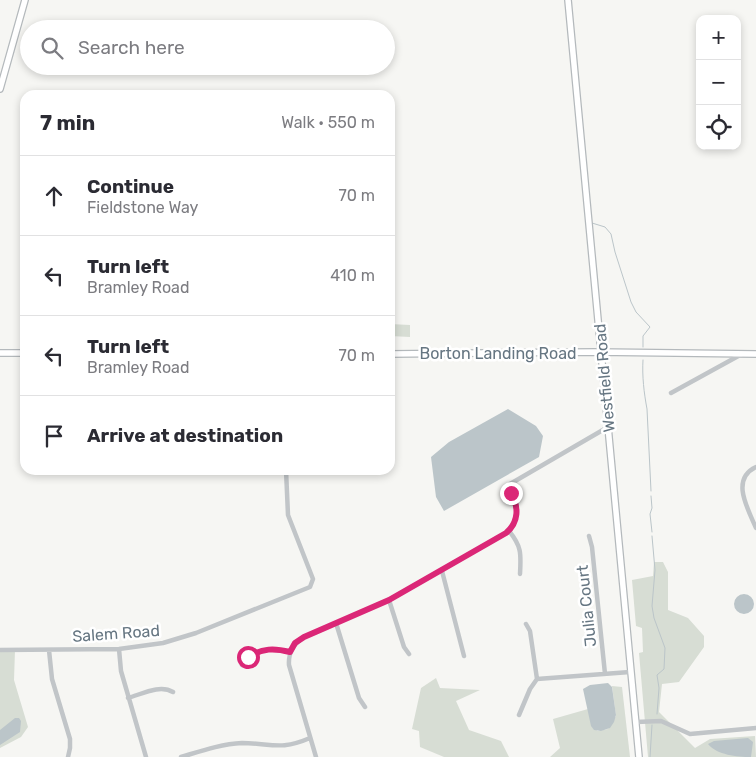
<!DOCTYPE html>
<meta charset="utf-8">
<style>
:root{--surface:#fff;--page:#f2f2f3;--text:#2b2b33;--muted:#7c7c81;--line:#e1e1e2}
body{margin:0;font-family:Rubik,sans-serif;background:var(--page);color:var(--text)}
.controls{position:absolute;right:15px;top:15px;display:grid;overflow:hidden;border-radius:10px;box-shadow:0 2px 8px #0003}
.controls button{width:45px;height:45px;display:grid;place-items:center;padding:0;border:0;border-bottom:1px solid var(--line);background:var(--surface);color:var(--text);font:25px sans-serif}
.stop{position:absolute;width:15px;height:15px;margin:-11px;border:4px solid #db2777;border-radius:50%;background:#fff}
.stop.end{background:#db2777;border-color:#fff;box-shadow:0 1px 5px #0008}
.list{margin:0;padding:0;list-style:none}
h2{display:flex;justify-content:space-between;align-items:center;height:65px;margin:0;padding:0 20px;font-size:21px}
h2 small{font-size:16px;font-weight:400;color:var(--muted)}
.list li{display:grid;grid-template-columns:32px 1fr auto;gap:15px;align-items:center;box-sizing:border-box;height:80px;padding:0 20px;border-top:1px solid var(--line)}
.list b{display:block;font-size:19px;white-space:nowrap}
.list p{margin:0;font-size:16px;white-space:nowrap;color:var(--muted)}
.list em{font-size:16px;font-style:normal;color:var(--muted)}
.icon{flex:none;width:28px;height:28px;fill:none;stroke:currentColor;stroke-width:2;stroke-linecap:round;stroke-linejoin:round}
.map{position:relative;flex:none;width:756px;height:757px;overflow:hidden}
.search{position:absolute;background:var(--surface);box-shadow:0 2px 8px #0003;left:20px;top:20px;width:375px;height:55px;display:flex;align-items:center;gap:12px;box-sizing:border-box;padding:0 18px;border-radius:28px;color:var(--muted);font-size:19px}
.panel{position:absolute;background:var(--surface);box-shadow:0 2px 8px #0003;left:20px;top:90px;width:375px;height:385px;border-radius:15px}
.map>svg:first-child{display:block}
.green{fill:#d7ddd4}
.water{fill:#bbc5c9}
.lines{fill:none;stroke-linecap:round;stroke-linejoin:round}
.stream{stroke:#bbc5c9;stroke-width:1}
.secondary-casing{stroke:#b4b9bc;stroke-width:8}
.street{stroke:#c1c5c8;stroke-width:4.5}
.secondary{stroke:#fff;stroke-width:5.5}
.route{stroke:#db2777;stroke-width:6}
.labels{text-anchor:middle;stroke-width:5;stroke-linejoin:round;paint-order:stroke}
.street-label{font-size:16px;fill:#667682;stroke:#fff}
</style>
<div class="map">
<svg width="756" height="757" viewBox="0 0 756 757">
<rect width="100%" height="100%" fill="#f6f6f3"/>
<path class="green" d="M 390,324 L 410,325 L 410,337 L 390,336 Z
M 654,562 L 663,562 L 668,572 L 668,610 L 688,618 L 704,636 L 704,647 L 679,682 L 662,684 L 659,712 L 695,748 L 710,739 L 755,736 L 756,757 L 648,757 L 639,653 L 643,652 L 642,628 L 636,626 L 632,580 L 653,576 Z
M 0,650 L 15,650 L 14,680 L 28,727 L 21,737 L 0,748 Z
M 436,678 L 440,688 L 480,690 L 456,701 L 469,730 L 501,741 L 509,757 L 444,757 L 420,747 L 419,731 L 412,729 L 421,688 Z
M 612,686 L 622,687 L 630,757 L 550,757 L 560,748 L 553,719 L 588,709 L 593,728 L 598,731 L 608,729 L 616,716 Z"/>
<path class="water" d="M 508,409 L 536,426 L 543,436 L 539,457 L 444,511 L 436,497 L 431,457 L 449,442 Z
M734 604a10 10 0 1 1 20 0a10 10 0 1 1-20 0Z
M 608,683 L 612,687 L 616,715 L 614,722 L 610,728 L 601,731 L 594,730 L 591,726 L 583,689 L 590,685 Z
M 15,718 L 19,718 L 21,721 L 20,732 L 0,745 L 0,730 Z
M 748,738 L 753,742 L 751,757 C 737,757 717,755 708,744 L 714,741 Z"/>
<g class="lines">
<path class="stream" d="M 592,223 L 605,227 L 611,234 L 615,252 L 631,302 L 636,312 L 650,327 L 643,336 L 643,347
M 643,360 C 642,376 644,393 647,409 L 651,491
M 651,496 L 652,508 L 650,514 L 652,532
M 652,536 L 655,570 L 652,606 L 654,618 L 665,648 L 664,669 L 657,675 L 659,688 L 657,714
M 650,757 L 652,725"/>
<defs>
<path id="secondary" d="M 568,0 L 639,757
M 0,89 L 25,0
M 0,353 L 25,353
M 390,354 L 596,352 L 756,354"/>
</defs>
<use href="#secondary" class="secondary-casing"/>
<path class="street" d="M 671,393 L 742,354
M 756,467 C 730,479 748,509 756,528
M 509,531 C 522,547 521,554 520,574
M 589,536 L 592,547 L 605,674
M 442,571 L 464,656
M 389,600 L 404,647 L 409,654
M 336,623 L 359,698 L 365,707
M 526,624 L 530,631 L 537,679
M 119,649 L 121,671 L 146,757
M 0,650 L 119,649 L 163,643 L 196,633 L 310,587 L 313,579 L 288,515 L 286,470
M 49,650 L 52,679 L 70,739 L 70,748 L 68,757
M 242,665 C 255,648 271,647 290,652
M 128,698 C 142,694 160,684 173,692
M 519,715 L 530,689 L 537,679 L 630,672
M 636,722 L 661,721 L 690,734 L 756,728
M 181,757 C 201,751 221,744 242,743 C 271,743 280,751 310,738
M 316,757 L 289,665 C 288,652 294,644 304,637 L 389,600 L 506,533 C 515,525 520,511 514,499 C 512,494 509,490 510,484 L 608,427"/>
<use href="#secondary" class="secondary"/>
</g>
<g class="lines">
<path class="route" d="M 248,657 C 263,648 274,648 290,652 L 295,643 L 304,637 L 389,600 L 506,533 C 519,522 519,507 511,493"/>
</g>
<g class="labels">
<g class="street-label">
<text x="498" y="359">Borton Landing Road</text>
<text transform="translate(604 378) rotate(-95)" y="6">Westfield Road</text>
<text transform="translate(586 606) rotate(-96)" y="6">Julia Court</text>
<text transform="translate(116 633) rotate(-4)" y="6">Salem Road</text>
</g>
</g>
</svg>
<div class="controls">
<button>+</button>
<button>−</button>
<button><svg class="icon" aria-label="locate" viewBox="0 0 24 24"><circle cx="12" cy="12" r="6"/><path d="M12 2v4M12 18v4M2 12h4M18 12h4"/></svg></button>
</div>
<div class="stop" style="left:248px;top:657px"></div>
<div class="stop end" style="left:511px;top:493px"></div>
<div class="search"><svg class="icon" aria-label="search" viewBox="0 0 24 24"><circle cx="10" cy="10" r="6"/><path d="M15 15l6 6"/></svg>Search here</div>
<section class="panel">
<h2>7 min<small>Walk · 550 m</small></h2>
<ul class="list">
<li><svg class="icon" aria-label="ahead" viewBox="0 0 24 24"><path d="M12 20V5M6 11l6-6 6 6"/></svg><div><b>Continue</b><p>Fieldstone Way</p></div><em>70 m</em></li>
<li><svg class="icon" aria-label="left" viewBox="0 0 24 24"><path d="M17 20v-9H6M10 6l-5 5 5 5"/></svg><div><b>Turn left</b><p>Bramley Road</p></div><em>410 m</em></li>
<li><svg class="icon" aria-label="left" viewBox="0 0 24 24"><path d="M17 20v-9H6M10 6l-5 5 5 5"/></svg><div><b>Turn left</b><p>Bramley Road</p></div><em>70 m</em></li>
<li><svg class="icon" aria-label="arrive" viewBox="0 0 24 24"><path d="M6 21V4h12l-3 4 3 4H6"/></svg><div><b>Arrive at destination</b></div></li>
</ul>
</section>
</div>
